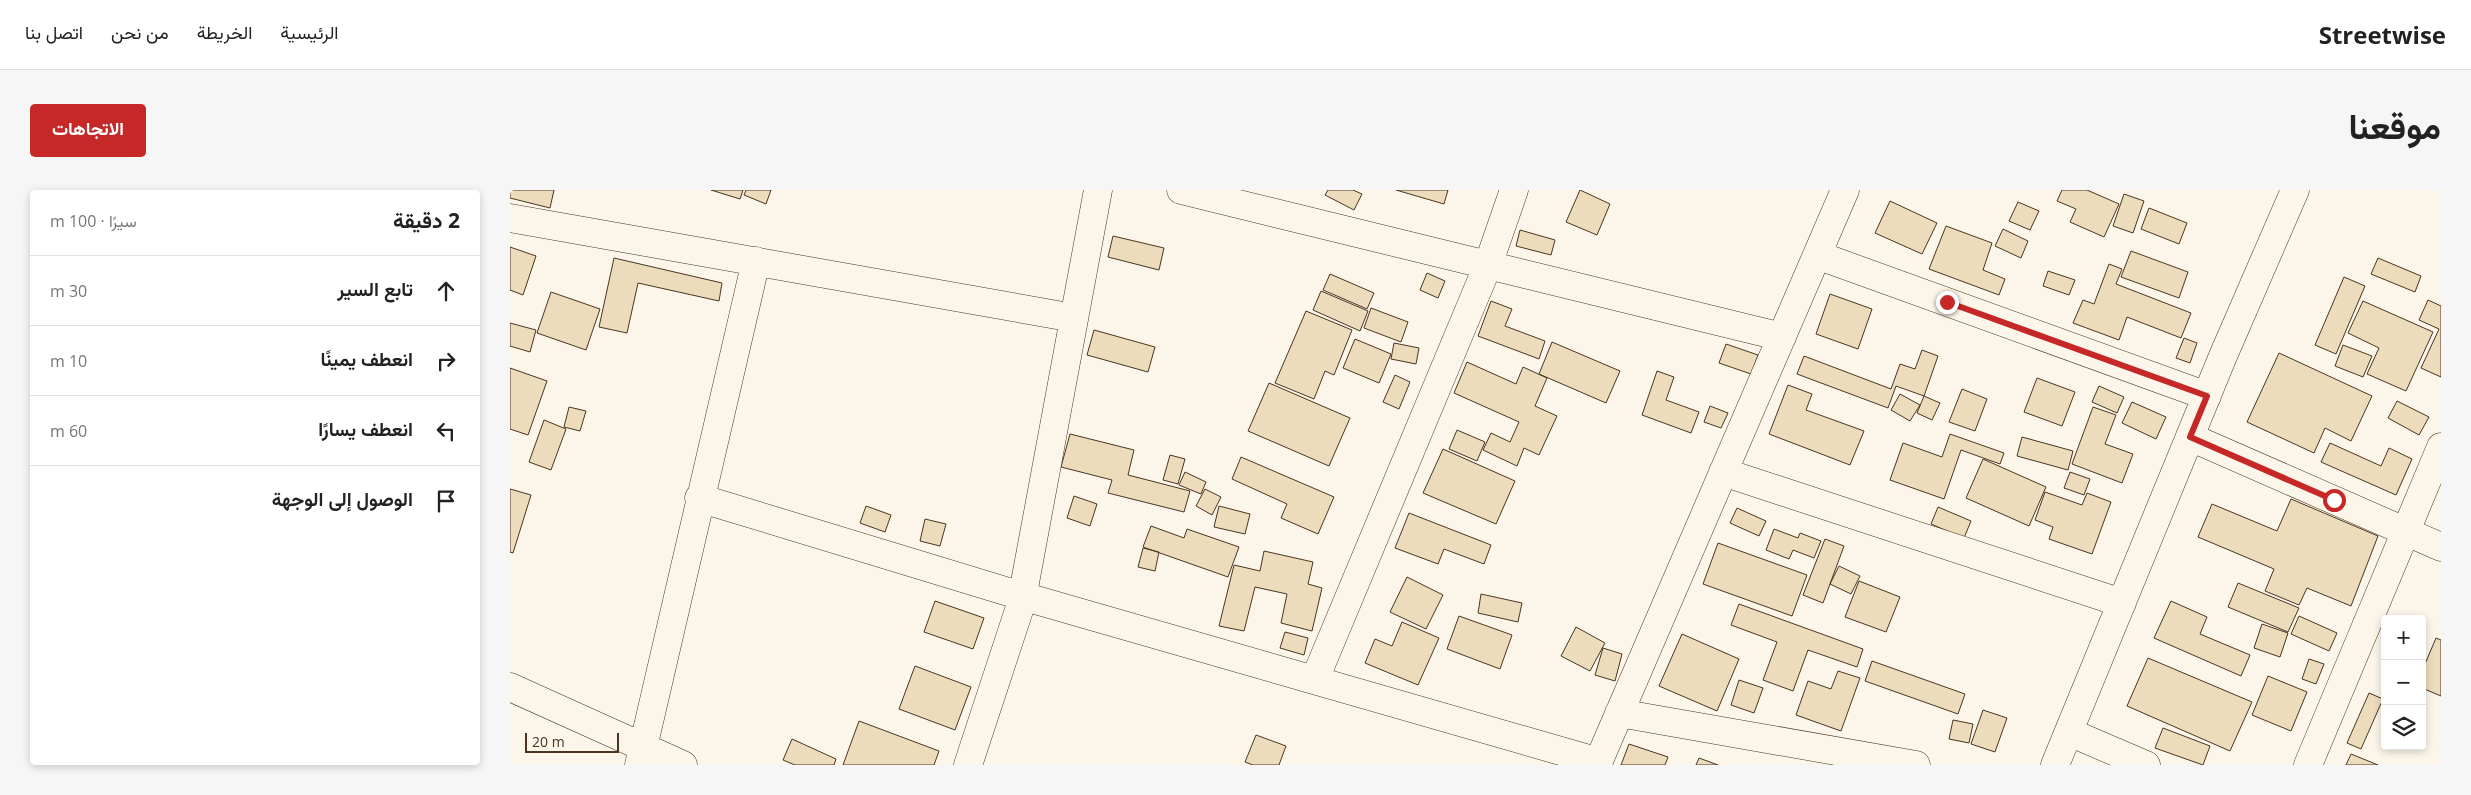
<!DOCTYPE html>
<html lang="ar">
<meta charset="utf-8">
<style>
:root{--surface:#fff;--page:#f6f6f6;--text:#222;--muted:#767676;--line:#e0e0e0;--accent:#c62828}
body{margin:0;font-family:"Open Sans",Vazirmatn,sans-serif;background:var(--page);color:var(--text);direction:rtl}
.controls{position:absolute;right:15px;bottom:15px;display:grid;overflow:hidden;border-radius:5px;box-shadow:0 2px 8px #0003}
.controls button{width:45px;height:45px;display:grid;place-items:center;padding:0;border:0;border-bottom:1px solid var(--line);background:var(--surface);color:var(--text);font:25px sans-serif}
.scale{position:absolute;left:15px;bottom:12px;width:94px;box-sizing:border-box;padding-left:5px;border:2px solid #4a3520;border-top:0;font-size:14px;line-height:18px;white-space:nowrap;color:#4a3520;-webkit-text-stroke:4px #fbf6e9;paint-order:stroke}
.stop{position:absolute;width:15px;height:15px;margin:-11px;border:4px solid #c62828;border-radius:50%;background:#fff}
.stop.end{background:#c62828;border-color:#fff;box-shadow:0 1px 5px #0008}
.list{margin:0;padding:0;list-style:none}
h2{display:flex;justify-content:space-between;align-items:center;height:65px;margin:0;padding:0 20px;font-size:21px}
h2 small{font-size:16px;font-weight:400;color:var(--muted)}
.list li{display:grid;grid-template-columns:32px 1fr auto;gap:15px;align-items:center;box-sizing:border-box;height:70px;padding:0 20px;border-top:1px solid var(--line)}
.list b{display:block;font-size:19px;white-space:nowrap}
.list em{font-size:16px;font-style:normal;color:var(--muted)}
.icon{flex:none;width:28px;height:28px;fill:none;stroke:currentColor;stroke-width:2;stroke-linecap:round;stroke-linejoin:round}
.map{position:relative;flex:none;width:1931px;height:575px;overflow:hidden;direction:ltr;border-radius:5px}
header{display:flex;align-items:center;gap:30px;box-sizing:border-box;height:70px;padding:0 25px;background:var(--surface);border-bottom:1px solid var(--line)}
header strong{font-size:24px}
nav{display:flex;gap:28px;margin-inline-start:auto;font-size:18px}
.intro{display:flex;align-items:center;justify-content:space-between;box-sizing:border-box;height:120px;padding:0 30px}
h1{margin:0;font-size:35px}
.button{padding:12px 22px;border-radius:5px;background:var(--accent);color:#fff;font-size:18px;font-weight:700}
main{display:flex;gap:30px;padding:0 30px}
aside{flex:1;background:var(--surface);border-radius:5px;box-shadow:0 2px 8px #0003}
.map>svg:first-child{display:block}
.building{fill:#ecdcbc;stroke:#4a3520}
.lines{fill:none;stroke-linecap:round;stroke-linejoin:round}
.minor-casing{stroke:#4a3520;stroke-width:29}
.minor{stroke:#fbf6e9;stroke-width:28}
.route{stroke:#c62828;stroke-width:6}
</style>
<header>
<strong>Streetwise</strong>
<nav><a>الرئيسية</a><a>الخريطة</a><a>من نحن</a><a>اتصل بنا</a></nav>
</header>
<div class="intro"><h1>موقعنا</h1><a class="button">الاتجاهات</a></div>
<main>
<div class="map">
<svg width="1931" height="575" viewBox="0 0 1931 575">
<rect width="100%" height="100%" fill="#fbf6e9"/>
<path class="building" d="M 0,0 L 44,0 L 40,18 L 0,8 Z
M 201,0 L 233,0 L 230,9 Z
M 236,0 L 261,0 L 256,14 L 234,5 Z
M 818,0 L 843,0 L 852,4 L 844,20 L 815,5 Z
M 886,0 L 938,0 L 934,14 Z
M 1070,0 L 1100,14 L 1087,45 L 1056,32 Z
M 1552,0 L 1577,0 L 1609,14 L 1594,47 L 1560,32 L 1566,19 L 1547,11 Z
M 1614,4 L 1634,11 L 1623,43 L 1603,36 Z
M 1380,11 L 1427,33 L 1412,64 L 1365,43 Z
M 1508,12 L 1529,21 L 1520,40 L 1499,31 Z
M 1639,18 L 1677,33 L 1669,54 L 1631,39 Z
M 1436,36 L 1482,53 L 1473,80 L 1495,89 L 1489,105 L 1419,79 Z
M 1493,39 L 1518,51 L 1511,68 L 1485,56 Z
M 1010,40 L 1045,50 L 1041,65 L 1006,56 Z
M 603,46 L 654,58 L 649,80 L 598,67 Z
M 0,57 L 26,66 L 13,105 L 0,100 Z
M 1621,61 L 1678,82 L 1669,108 L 1611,87 Z
M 104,68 L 212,93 L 209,111 L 128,93 L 117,143 L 89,137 Z
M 1868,68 L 1911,86 L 1905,102 L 1861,84 Z
M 1599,74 L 1612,79 L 1606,94 L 1681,123 L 1671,148 L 1617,127 L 1609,150 L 1563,133 L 1573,110 L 1584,114 Z
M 1538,81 L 1565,90 L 1559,105 L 1533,96 Z
M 917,83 L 935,91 L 928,108 L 910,100 Z
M 820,84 L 864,103 L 857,119 L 813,100 Z
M 1834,87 L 1855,96 L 1826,164 L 1805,155 Z
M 811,101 L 858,121 L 850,141 L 803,120 Z
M 41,102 L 90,119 L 76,160 L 27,143 Z
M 1320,104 L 1362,119 L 1348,159 L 1306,144 Z
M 1918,110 L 1931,116 L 1931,187 L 1911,178 L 1929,139 L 1909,130 Z
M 981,111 L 1002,119 L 995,136 L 1035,151 L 1029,169 L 968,146 Z
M 1853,111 L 1923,142 L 1896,201 L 1857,184 L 1869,158 L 1838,143 Z
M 861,118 L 898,132 L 891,152 L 854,138 Z
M 796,121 L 842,140 L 824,185 L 815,181 L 804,209 L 765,193 Z
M 0,133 L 26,140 L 20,162 L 0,156 Z
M 584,140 L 645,157 L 638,182 L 577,165 Z
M 1674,148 L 1687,153 L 1680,173 L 1666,168 Z
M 845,149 L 881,164 L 869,193 L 833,178 Z
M 1042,152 L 1110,181 L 1096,213 L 1029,184 Z
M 884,153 L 909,158 L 906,174 L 881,169 Z
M 1216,154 L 1248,165 L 1241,184 L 1209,173 Z
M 1833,155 L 1862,166 L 1853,187 L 1825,176 Z
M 1412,160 L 1428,166 L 1414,206 L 1386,196 L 1378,218 L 1287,184 L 1294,166 L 1381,199 L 1390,174 L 1405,179 Z
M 1769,163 L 1862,206 L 1841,251 L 1815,238 L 1804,263 L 1737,232 Z
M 957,172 L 1006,194 L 1013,177 L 1037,188 L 1025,216 L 1047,226 L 1029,265 L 1014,258 L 1007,276 L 973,260 L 981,243 L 1000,252 L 1009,232 L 944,203 Z
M 0,178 L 37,191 L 18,245 L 0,239 Z
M 1147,181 L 1164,187 L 1156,210 L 1189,222 L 1181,243 L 1132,225 Z
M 885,185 L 900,192 L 889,219 L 873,212 Z
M 1527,188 L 1565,202 L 1552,236 L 1514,222 Z
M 759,193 L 840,228 L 819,276 L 738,241 Z
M 1278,195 L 1302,204 L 1296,220 L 1354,241 L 1340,275 L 1259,244 Z
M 1589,196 L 1614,207 L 1607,223 L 1582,212 Z
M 1452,199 L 1477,209 L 1465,241 L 1439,232 Z
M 1390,204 L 1410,215 L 1400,231 L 1381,220 Z
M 1414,206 L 1430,213 L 1422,230 L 1407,223 Z
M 1887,211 L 1919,227 L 1909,245 L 1878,228 Z
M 1622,212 L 1656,227 L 1646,249 L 1612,233 Z
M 1200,216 L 1218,223 L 1211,238 L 1194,232 Z
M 59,217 L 76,221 L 70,241 L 54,237 Z
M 1583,217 L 1606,225 L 1595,254 L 1623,264 L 1612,293 L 1562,274 Z
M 34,230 L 56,239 L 41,280 L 19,272 Z
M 947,240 L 975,252 L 967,271 L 939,259 Z
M 560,244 L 624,260 L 618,285 L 680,301 L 674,322 L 598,303 L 602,290 L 551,277 Z
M 1440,244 L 1494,263 L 1490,274 L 1451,260 L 1434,309 L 1380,290 L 1393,253 L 1432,267 Z
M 1512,247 L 1563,261 L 1558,280 L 1507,266 Z
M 1820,253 L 1871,276 L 1879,258 L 1902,269 L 1886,305 L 1811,272 Z
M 933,259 L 1005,291 L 986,334 L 913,303 Z
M 660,265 L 675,269 L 668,294 L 653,290 Z
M 731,267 L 824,307 L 808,344 L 771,328 L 777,314 L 722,289 Z
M 1473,269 L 1536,297 L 1519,336 L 1456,308 Z
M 675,282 L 696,292 L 691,304 L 669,295 Z
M 1560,282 L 1580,289 L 1574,305 L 1554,298 Z
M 0,299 L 21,305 L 3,363 L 0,362 Z
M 695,299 L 711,307 L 702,325 L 686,316 Z
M 1535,302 L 1572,315 L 1577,303 L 1601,312 L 1582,364 L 1539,349 L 1543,337 L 1525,330 Z
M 564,306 L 587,314 L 580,336 L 557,328 Z
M 1781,309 L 1868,346 L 1841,416 L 1797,398 L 1789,415 L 1755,401 L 1764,379 L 1688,347 L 1702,314 L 1767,341 Z
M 356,316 L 381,325 L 375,342 L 350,333 Z
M 709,316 L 740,324 L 735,344 L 704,337 Z
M 1428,317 L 1461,331 L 1454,348 L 1421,334 Z
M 1227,318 L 1256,331 L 1249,346 L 1220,333 Z
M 899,323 L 981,355 L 974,374 L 934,359 L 928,374 L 885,358 Z
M 415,329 L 436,334 L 430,356 L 410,351 Z
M 641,336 L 674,348 L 677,339 L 729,357 L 718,387 L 633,357 Z
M 1264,339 L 1288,348 L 1290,343 L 1311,351 L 1304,368 L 1283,360 L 1279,369 L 1256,360 Z
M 1315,349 L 1334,356 L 1313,413 L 1293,405 Z
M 1208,353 L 1297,385 L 1282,426 L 1193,394 Z
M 633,358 L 649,362 L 645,381 L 628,377 Z
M 754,361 L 803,372 L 798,394 L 812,398 L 802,441 L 771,433 L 777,404 L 745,397 L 734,441 L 709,436 L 724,375 L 750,381 Z
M 1329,376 L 1350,386 L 1341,404 L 1320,394 Z
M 897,387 L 933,405 L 916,439 L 880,422 Z
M 1349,391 L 1390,407 L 1376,442 L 1335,427 Z
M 1728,393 L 1789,418 L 1778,442 L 1718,417 Z
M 971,404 L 1012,413 L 1008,432 L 968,423 Z
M 425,411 L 474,428 L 463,459 L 414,442 Z
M 1661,411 L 1697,427 L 1690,444 L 1740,465 L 1731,486 L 1644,448 Z
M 1229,414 L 1353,459 L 1347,477 L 1298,460 L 1283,501 L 1253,490 L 1267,452 L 1221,435 Z
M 949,426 L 1002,445 L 990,479 L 937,459 Z
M 1789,426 L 1827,443 L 1819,461 L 1781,444 Z
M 892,432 L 929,448 L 908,495 L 855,473 L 865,449 L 882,456 Z
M 1752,434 L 1778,443 L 1770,467 L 1744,458 Z
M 1066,437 L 1095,453 L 1080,481 L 1051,466 Z
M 775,442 L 798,448 L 794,465 L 770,458 Z
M 1172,444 L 1229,469 L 1207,521 L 1149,496 Z
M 1926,448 L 1931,450 L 1931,506 L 1912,498 L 1912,481 Z
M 1093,458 L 1112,464 L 1105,491 L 1085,485 Z
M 1638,468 L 1742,512 L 1720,561 L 1617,516 Z
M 1799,469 L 1814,474 L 1806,494 L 1792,489 Z
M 1362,471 L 1455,504 L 1448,524 L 1355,491 Z
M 405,476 L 461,497 L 445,540 L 389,519 Z
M 1328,481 L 1350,488 L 1331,541 L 1286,525 L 1298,491 L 1321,499 Z
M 1758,486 L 1797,502 L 1781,541 L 1742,525 Z
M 1229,490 L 1253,498 L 1244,523 L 1221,515 Z
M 1859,503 L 1873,509 L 1851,559 L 1837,553 Z
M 1473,520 L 1497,528 L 1485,562 L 1461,554 Z
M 1443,530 L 1463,534 L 1459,553 L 1439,549 Z
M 349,531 L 429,561 L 424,575 L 333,575 Z
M 1653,538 L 1700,556 L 1693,575 L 1645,558 Z
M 746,545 L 776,556 L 769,575 L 743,575 L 735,572 Z
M 282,549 L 326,569 L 324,575 L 285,575 L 273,570 Z
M 1119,554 L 1158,567 L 1155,575 L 1111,575 Z
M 1841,564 L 1868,575 L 1836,575 Z
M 1189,568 L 1208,575 L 1186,575 Z"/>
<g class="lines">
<defs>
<path id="minor" d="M 671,0 L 1272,147
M 0,28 L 564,128
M 1307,65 L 1697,206
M 1680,247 L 1931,357
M 1213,282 L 1612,413
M 189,308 L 512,406 L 1089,572
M 805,489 L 978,75 L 1004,0
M 0,497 L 173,575
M 1109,523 L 1406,575
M 1559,542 L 1636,575
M 129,575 L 246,71
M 458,575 L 511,414 L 588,0
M 1087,575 L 1335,0
M 1545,575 L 1713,166 L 1785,0
M 1798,575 L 1931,257"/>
</defs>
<use href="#minor" class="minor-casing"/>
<use href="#minor" class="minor"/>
</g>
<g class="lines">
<path class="route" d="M 1437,112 L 1697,206 L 1680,247 L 1824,310"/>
</g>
</svg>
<div class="controls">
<button>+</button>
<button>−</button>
<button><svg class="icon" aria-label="layers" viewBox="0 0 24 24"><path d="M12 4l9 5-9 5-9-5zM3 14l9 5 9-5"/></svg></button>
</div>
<div class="scale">20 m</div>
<div class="stop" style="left:1824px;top:310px"></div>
<div class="stop end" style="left:1437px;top:112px"></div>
</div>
<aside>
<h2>2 دقيقة<small>سيرًا · 100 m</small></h2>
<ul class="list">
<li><svg class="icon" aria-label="ahead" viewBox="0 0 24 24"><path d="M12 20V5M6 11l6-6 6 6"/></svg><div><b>تابع السير</b></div><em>30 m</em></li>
<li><svg class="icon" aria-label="right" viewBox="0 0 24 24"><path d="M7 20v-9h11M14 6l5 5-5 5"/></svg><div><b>انعطف يمينًا</b></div><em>10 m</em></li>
<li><svg class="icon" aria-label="left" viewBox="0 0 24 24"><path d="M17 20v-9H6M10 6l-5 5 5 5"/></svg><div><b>انعطف يسارًا</b></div><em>60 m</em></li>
<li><svg class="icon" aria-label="arrive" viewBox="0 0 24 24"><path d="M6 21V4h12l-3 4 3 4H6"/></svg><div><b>الوصول إلى الوجهة</b></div></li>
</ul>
</aside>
</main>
